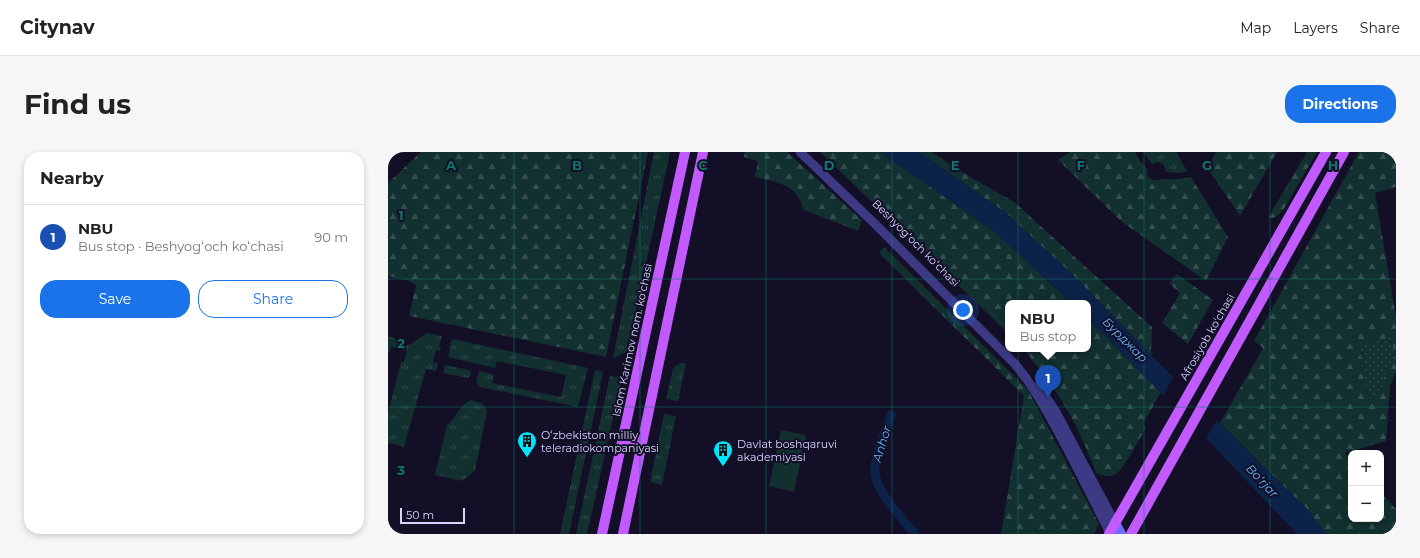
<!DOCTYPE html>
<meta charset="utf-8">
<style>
:root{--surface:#fff;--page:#f6f6f6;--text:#222;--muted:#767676;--line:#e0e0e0;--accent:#1a73e8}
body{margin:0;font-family:Montserrat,sans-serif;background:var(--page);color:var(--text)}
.controls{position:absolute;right:12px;bottom:12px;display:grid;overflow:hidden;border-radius:8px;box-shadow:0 2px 6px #0003}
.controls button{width:36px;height:36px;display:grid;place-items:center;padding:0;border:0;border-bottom:1px solid var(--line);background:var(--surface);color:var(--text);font:20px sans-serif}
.scale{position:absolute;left:12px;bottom:10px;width:65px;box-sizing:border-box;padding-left:4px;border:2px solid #d9d4ff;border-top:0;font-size:11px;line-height:14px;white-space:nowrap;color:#d9d4ff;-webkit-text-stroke:3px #130f26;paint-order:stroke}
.you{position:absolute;left:575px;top:158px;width:14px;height:14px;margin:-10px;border:3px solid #fff;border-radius:50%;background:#1a73e8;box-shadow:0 0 0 6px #1a73e833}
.badge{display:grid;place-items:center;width:26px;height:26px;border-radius:50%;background:var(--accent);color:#fff;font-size:13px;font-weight:700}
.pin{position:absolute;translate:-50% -33px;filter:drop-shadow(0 1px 2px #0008)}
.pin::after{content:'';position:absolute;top:21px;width:14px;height:12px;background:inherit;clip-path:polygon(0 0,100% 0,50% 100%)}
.popup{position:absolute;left:617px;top:148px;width:86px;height:52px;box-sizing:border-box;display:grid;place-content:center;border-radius:8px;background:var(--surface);filter:drop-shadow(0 1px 3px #0005);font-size:13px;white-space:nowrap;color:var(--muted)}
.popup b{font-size:15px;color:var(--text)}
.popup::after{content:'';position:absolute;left:50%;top:100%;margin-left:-8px;border:8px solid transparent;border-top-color:var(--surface)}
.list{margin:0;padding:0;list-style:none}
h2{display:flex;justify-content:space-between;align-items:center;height:52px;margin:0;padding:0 16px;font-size:17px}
h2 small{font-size:13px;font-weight:400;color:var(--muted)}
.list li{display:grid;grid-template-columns:26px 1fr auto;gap:12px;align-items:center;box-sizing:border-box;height:64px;padding:0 16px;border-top:1px solid var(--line)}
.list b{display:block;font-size:15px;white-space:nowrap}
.list p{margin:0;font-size:13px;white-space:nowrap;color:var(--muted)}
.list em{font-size:13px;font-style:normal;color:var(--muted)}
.actions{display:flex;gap:8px;padding:12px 16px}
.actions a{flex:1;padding:9px 0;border:1px solid var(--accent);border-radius:16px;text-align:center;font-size:14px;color:var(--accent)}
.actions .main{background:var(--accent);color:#fff}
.map{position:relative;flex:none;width:1008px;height:382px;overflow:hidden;border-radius:16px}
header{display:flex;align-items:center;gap:24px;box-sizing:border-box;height:56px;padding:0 20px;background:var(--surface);border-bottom:1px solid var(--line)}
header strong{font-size:19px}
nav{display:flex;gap:22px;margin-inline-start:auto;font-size:14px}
.intro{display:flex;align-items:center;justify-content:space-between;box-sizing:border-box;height:96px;padding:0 24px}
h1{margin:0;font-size:28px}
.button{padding:10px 18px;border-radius:16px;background:var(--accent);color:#fff;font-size:14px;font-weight:700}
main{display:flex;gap:24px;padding:0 24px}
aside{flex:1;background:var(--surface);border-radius:16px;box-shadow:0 2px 6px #0003}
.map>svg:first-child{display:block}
.grass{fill:url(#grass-tufts)}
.forest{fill:url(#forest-firs)}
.park{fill:url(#park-dots)}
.pitch{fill:#12302f}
.water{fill:#0c2248}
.pier{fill:#130f26}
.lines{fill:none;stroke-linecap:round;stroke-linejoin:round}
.canal{stroke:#0c2248;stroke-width:9}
.tertiary{stroke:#3d3a85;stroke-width:9}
.secondary{stroke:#6f6bff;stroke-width:10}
.primary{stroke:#c25bff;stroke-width:10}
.grid{fill:none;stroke:#0f766e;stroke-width:1;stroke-opacity:0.55}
.labels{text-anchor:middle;stroke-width:4;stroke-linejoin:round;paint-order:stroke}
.street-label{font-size:11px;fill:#d9d4ff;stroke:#130f26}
.poi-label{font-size:11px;fill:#d9d4ff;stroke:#130f26;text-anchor:start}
.water-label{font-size:12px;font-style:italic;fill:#62b6ff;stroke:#130f26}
.grid-label{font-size:13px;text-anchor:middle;font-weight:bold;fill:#0f766e;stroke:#130f26;stroke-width:4;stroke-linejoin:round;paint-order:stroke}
</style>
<header>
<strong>Citynav</strong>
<nav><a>Map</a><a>Layers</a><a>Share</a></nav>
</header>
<div class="intro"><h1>Find us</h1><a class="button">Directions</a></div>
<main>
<aside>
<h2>Nearby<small></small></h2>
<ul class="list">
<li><span class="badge" style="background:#1a4fb4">1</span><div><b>NBU</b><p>Bus stop · Beshyogʻoch koʻchasi</p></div><em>90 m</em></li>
</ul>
<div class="actions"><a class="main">Save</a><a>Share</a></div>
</aside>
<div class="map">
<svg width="1008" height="382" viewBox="0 0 1008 382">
<defs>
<pattern id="grass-tufts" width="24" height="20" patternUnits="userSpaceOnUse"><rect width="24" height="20" fill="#12302f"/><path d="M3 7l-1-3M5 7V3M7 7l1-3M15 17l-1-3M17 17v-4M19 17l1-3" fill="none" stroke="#344d4e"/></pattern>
<pattern id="forest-firs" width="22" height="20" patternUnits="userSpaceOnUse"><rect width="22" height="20" fill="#12302f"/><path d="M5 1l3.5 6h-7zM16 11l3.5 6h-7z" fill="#344d4e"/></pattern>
<pattern id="park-dots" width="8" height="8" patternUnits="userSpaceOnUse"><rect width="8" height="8" fill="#12302f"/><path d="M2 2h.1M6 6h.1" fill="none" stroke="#344d4e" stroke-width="1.8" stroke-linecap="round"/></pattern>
</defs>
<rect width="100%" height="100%" fill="#130f26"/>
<path class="grass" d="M 266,0 L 282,0 L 239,200 L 225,206 Z
M 755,0 L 788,0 L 799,19 L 792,21 L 778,20 L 775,12 L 769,10 L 764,12 Z
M 39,181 L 54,184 L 51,195 L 53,195 L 52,199 L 48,198 L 45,210 L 50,212 L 48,219 L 38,217 L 16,295 L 1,291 L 0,293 L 0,261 L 13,210 L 16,210 L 19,199 L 3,195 L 2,201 L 0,200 L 0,184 L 8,187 L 11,190 L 17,194 L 23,192 Z
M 64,187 L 200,216 L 190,255 L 92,235 L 88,230 L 91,219 L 106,223 L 104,231 L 173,245 L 178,223 L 109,209 L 107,216 L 60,205 Z
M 292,211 L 298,211 L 290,249 L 278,247 L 285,216 Z
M 57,213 L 81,218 L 83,221 L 83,223 L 80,226 L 55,221 Z
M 207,218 L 215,220 L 181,382 L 172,382 Z
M 222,224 L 234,226 L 199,382 L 188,382 Z
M 84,248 L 95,252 L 99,259 L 87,319 L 74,329 L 47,323 L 59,273 C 69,266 71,251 84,248 Z
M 276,262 L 288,264 L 274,333 L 262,330 Z"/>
<path class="forest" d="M 33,0 L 260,0 L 218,205 L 21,164 L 28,133 L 21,129 L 0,124 L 0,31 Z
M 357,0 L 399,0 L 474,68 L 470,79 L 416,58 C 408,31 390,31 367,25 L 370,9 L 356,5 Z
M 432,0 L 492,0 L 606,79 L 684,151 L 620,151 L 620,181 Z
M 531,0 L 544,0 L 572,19 L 626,50 L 764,175 L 763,203 L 686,124 L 618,61 Z
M 682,0 L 747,0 L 752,9 L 760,18 L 759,23 C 766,33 769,26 777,27 C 786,27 793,28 803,25 L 840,85 L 818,129 L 734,70 L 670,8 Z
M 828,0 L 889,0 L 852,64 L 818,14 L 822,11 Z
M 919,0 L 929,0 L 896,57 C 891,62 888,67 880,66 Z
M 971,0 L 1008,0 L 1008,35 L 987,41 L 1008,165 L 1008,220 L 1002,234 L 998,289 L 957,301 L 963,307 L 963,367 L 993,367 L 993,341 L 1008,357 L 1008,382 L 938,382 L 917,355 L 832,271 L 875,196 L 866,189 Z
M 496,95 L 640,238 L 711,372 L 706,382 L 613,382 L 636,244 L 491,101 Z
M 789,122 L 825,148 L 800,192 L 774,171 L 792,141 L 781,131 Z
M 700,167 L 773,240 L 755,272 L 758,276 C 752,286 736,316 729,321 C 723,326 714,324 708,321 C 704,310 699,298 694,287 C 680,254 658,224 635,197 L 700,197 Z"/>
<path class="park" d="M 1003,185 L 1008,208 C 997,218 994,230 993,243 L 980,246 L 971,195 Z"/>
<path class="pitch" d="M 393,278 L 418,283 L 406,340 L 381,334 Z"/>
<path class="water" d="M 492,0 L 531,0 L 618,61 L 686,124 L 763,203 L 917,355 L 938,382 L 909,382 L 818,286 L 700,167 L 700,151 L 684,151 L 606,79 Z"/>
<path class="pier" d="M 786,223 L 830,266 L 817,288 L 775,245 Z"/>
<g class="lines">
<path class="canal" d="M 503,263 C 498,279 489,298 487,315 C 484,337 514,366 527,382"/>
<path class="tertiary" d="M 412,0 L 486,71 L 627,212 C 647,236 658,258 673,285 C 690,317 706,349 722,381
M 651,234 L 668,260 L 727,371"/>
<path class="secondary" d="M 727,371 L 733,382"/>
<path class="primary" d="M 234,292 L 253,297
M 214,382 L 297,0
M 235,382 L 315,0
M 721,382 L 938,0
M 743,382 L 956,0"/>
</g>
<path class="grid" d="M 126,0 L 126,382M 252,0 L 252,382M 378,0 L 378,382M 504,0 L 504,382M 630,0 L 630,382M 756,0 L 756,382M 882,0 L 882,382M 0,127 L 1008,127M 0,255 L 1008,255"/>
<defs>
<symbol id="building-pin" viewBox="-11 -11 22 30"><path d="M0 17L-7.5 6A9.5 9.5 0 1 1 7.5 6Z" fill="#00e5ff" stroke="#130f26"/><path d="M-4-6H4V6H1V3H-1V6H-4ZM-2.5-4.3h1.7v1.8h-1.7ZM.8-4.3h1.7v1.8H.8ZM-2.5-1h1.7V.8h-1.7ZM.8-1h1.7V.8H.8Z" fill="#111"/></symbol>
</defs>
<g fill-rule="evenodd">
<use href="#building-pin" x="128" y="278" width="22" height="30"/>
<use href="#building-pin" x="324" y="287" width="22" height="30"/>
</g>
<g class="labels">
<g class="street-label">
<text transform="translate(528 91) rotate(45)" y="4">Beshyogʻoch koʻchasi</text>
<text transform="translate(819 185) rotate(-60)" y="4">Afrosiyob ko'chasi</text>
<text transform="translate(244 188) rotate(-78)" y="4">Islom Karimov nom. ko'chasi</text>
</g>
<g class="poi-label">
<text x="153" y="287">Oʻzbekiston milliy<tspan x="153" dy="13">teleradiokompaniyasi</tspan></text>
<text x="349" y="296">Davlat boshqaruvi<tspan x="349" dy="13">akademiyasi</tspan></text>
</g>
<g class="water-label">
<text transform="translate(737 188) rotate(45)" y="4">Бурджар</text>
<text transform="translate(494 292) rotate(-73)" y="4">Anhor</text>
<text transform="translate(874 329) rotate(47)" y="4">Bo‘rjar</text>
</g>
</g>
<g class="grid-label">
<text x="63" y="18">A</text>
<text x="189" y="18">B</text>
<text x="315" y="18">C</text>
<text x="441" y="18">D</text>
<text x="567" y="18">E</text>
<text x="693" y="18">F</text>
<text x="819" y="18">G</text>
<text x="945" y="18">H</text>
<text x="13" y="68">1</text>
<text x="13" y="196">2</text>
<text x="13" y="323">3</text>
</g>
</svg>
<div class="controls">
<button>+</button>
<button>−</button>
</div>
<div class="scale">50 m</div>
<div class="you"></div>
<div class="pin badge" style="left:660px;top:246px;background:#1a4fb4">1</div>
<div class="popup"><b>NBU</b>Bus stop</div>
</div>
</main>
